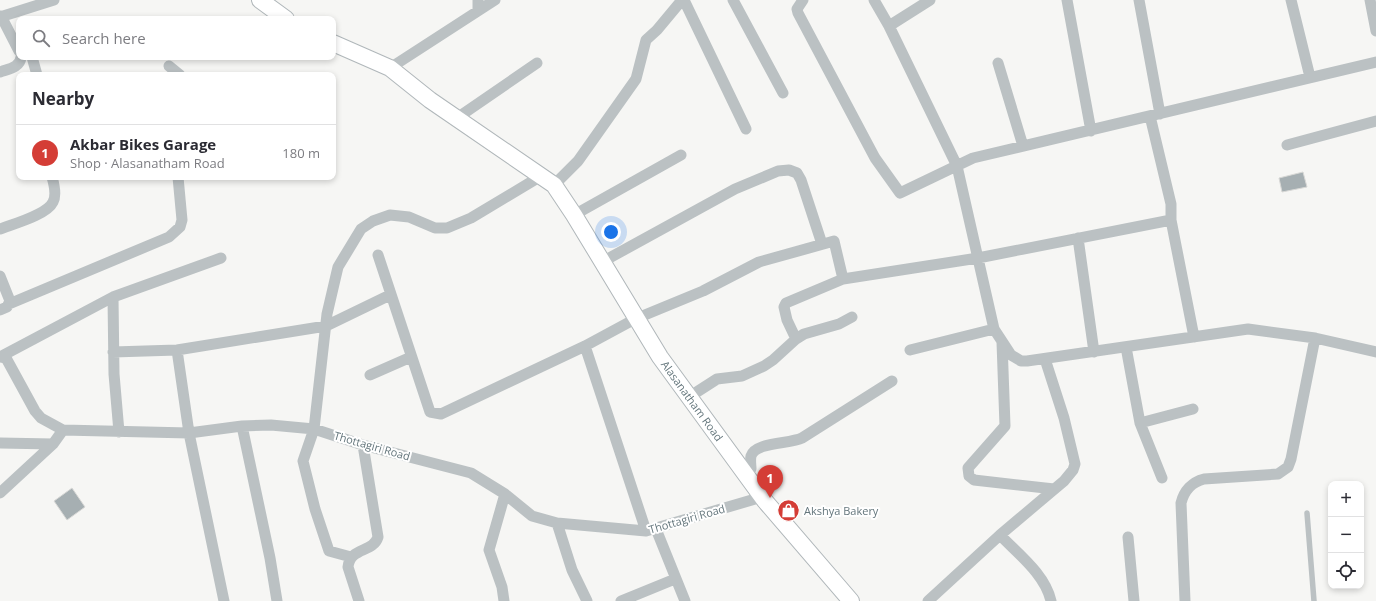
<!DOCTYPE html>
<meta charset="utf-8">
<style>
:root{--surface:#fff;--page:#f7f7f7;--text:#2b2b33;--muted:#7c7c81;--line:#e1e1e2;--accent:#d43d36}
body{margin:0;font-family:"Open Sans",sans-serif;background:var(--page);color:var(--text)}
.controls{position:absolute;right:12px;bottom:12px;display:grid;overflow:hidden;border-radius:8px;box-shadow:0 2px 6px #0003}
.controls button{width:36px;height:36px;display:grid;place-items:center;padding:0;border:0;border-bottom:1px solid var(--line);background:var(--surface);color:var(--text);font:20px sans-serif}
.you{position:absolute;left:611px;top:232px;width:14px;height:14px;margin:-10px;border:3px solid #fff;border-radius:50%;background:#1a73e8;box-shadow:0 0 0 6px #1a73e833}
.badge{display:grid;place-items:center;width:26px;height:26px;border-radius:50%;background:var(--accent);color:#fff;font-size:13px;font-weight:700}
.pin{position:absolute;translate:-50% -33px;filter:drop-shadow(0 1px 2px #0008)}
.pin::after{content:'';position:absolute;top:21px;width:14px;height:12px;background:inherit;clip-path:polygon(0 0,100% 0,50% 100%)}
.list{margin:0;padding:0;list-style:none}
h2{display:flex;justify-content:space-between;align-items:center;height:52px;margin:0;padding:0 16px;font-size:17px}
h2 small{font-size:13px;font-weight:400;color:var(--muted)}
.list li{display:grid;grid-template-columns:26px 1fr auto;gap:12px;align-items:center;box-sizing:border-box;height:56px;padding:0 16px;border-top:1px solid var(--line)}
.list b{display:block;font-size:15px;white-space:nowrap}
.list p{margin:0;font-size:13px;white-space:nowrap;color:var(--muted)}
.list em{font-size:13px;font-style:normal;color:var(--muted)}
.icon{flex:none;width:22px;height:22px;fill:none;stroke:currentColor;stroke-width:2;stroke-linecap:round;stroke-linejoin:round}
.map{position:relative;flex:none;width:1376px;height:601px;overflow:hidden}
.search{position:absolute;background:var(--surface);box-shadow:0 2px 6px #0003;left:16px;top:16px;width:320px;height:44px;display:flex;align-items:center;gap:10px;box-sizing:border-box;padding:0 14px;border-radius:8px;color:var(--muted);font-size:15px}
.panel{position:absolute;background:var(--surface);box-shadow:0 2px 6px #0003;left:16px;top:72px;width:320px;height:108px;border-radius:8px}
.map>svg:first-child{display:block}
.building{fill:#a6afb2;stroke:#d8d8d6}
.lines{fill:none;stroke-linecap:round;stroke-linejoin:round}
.secondary-casing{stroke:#b0b7ba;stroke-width:18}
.lane{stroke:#bbc1c3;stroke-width:5.5}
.street{stroke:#bbc1c3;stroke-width:11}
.secondary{stroke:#fff;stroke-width:16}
.labels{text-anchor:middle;stroke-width:4;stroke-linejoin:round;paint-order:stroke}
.street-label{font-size:11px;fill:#64767c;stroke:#fff}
.poi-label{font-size:11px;fill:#64767c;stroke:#fff;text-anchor:start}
</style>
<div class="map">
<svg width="1376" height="601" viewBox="0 0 1376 601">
<rect width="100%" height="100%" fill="#f6f6f4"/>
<path class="building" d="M 1303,172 L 1307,187 L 1282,192 L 1279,178 Z
M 72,488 L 85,507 L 67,520 L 54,501 Z"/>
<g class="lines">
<defs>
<path id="secondary" d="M 260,0 L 286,19
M 333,43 L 390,68 L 430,100 L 554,185 L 574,215 L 660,357 L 765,501 L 851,601"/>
</defs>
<use href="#secondary" class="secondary-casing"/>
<path class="lane" d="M 1307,513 L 1314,601"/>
<path class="street" d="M 684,0 L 746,129
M 733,0 L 783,93
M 803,0 L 797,9 L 798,13 L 875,158 L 900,193 L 973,158 L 1376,62
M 874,0 L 889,26 L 930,0
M 1067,0 L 1091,131
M 1139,0 L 1160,114
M 1291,0 L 1310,77
M 1370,0 L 1376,31
M 478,11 L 495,0
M 1,16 L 19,51
M 0,17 L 54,0
M 889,26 L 957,166 L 994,329 L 1011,355 L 1021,361 L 1027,361 L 1248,329 L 1315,338 L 1376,352
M 32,57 L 37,75
M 998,63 L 1023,146
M 169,66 L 180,75
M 390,68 L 478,11 L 478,0
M 0,72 C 8,69 20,68 21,57
M 457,118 L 537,63
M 1287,145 L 1376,121
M 554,185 L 578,161 L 636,79 L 646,40 L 657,30 L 682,0
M 574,215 L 681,155
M 1171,220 L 1194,337
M 0,229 C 13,224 47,215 53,202 C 57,195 54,184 52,177
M 1078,238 L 1094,352
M 378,255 L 430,412 L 441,414 L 585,346 L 635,319 L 703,291 L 759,262 L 834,241 L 843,279 L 978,258 L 1171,220 L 1171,204 L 1150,116
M 602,262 L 735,189 L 778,171 L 789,170 L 797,173 L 801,180 L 822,244
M 0,276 L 10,301 L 7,307 L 0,310
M 113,297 L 114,374 L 119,432
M 9,304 L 169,237 L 180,227 L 182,220 L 178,177
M 796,339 L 787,320 L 784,307 L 786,303 L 843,279
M 1002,342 L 1005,426 L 968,468 L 969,476 L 974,480 L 1054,489
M 585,346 L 646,531
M 1126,347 L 1140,423 L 1162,478
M 177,350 L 189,433 L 224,601
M 910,350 L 994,329
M 113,352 L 177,350 L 326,326 L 390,295
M 0,357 L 6,358 L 35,411 L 41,418 L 63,430 L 189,433 L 242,426 L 271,425 L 314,429 L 363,445 L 471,473 L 505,494 L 532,516 L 557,523 L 646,531 L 762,497
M 0,357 L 113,297 L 221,258
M 370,375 L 411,357
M 689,397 L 717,379 L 742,376 L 764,366 L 773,360 L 796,339 L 804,334 L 839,324 L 852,317
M 1140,423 L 1193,409
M 242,426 L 270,558 L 277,601
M 0,443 L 53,444
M 745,474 L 751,469 C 751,465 750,460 751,456 C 755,442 790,444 802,438 L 892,381
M 0,493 L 53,444 L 63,430
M 557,523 L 572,570 L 587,601
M 656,529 L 685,601
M 1000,535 C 1018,554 1045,574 1051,601
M 1128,537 L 1134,601
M 351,557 L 329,551 L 315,509 L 303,461 L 314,429 L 327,314 L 338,267 L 361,229 L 373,221 L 390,215 L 409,217 L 435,228 L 447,228 L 471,218 L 541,176
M 359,601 L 348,567 C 350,547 373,553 378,537 L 363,445
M 504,601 L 502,587 L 489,550 L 505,494
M 621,601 L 675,579
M 928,601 L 1000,535 L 1064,481 L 1073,470 L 1075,464 L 1064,418 L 1045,359
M 1185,601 L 1181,503 C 1184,491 1192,482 1204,479 L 1278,474 L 1288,467 L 1291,459 L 1315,338"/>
<use href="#secondary" class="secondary"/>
</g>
<defs>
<symbol id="shop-disc" viewBox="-11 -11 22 22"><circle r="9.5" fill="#d43d36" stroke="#fff"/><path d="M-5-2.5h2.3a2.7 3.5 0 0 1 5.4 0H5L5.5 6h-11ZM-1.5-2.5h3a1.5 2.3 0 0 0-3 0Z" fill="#fff"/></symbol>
</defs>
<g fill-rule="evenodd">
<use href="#shop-disc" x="776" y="498" width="25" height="25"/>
</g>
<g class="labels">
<g class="street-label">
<text transform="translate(692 401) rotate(54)" y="4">Alasanatham Road</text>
<text transform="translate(372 446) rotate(16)" y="4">Thottagiri Road</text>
<text transform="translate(687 519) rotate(-16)" y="4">Thottagiri Road</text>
</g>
<g class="poi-label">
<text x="804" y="515">Akshya Bakery</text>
</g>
</g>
</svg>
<div class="controls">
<button>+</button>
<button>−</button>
<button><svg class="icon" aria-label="locate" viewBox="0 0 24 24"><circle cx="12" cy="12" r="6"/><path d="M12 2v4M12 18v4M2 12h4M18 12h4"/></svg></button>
</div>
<div class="you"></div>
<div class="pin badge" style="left:770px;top:498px">1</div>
<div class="search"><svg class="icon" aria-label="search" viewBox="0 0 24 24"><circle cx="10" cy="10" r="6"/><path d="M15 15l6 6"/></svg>Search here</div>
<section class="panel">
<h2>Nearby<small></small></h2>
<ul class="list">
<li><span class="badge">1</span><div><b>Akbar Bikes Garage</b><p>Shop · Alasanatham Road</p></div><em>180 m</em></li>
</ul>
</section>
</div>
